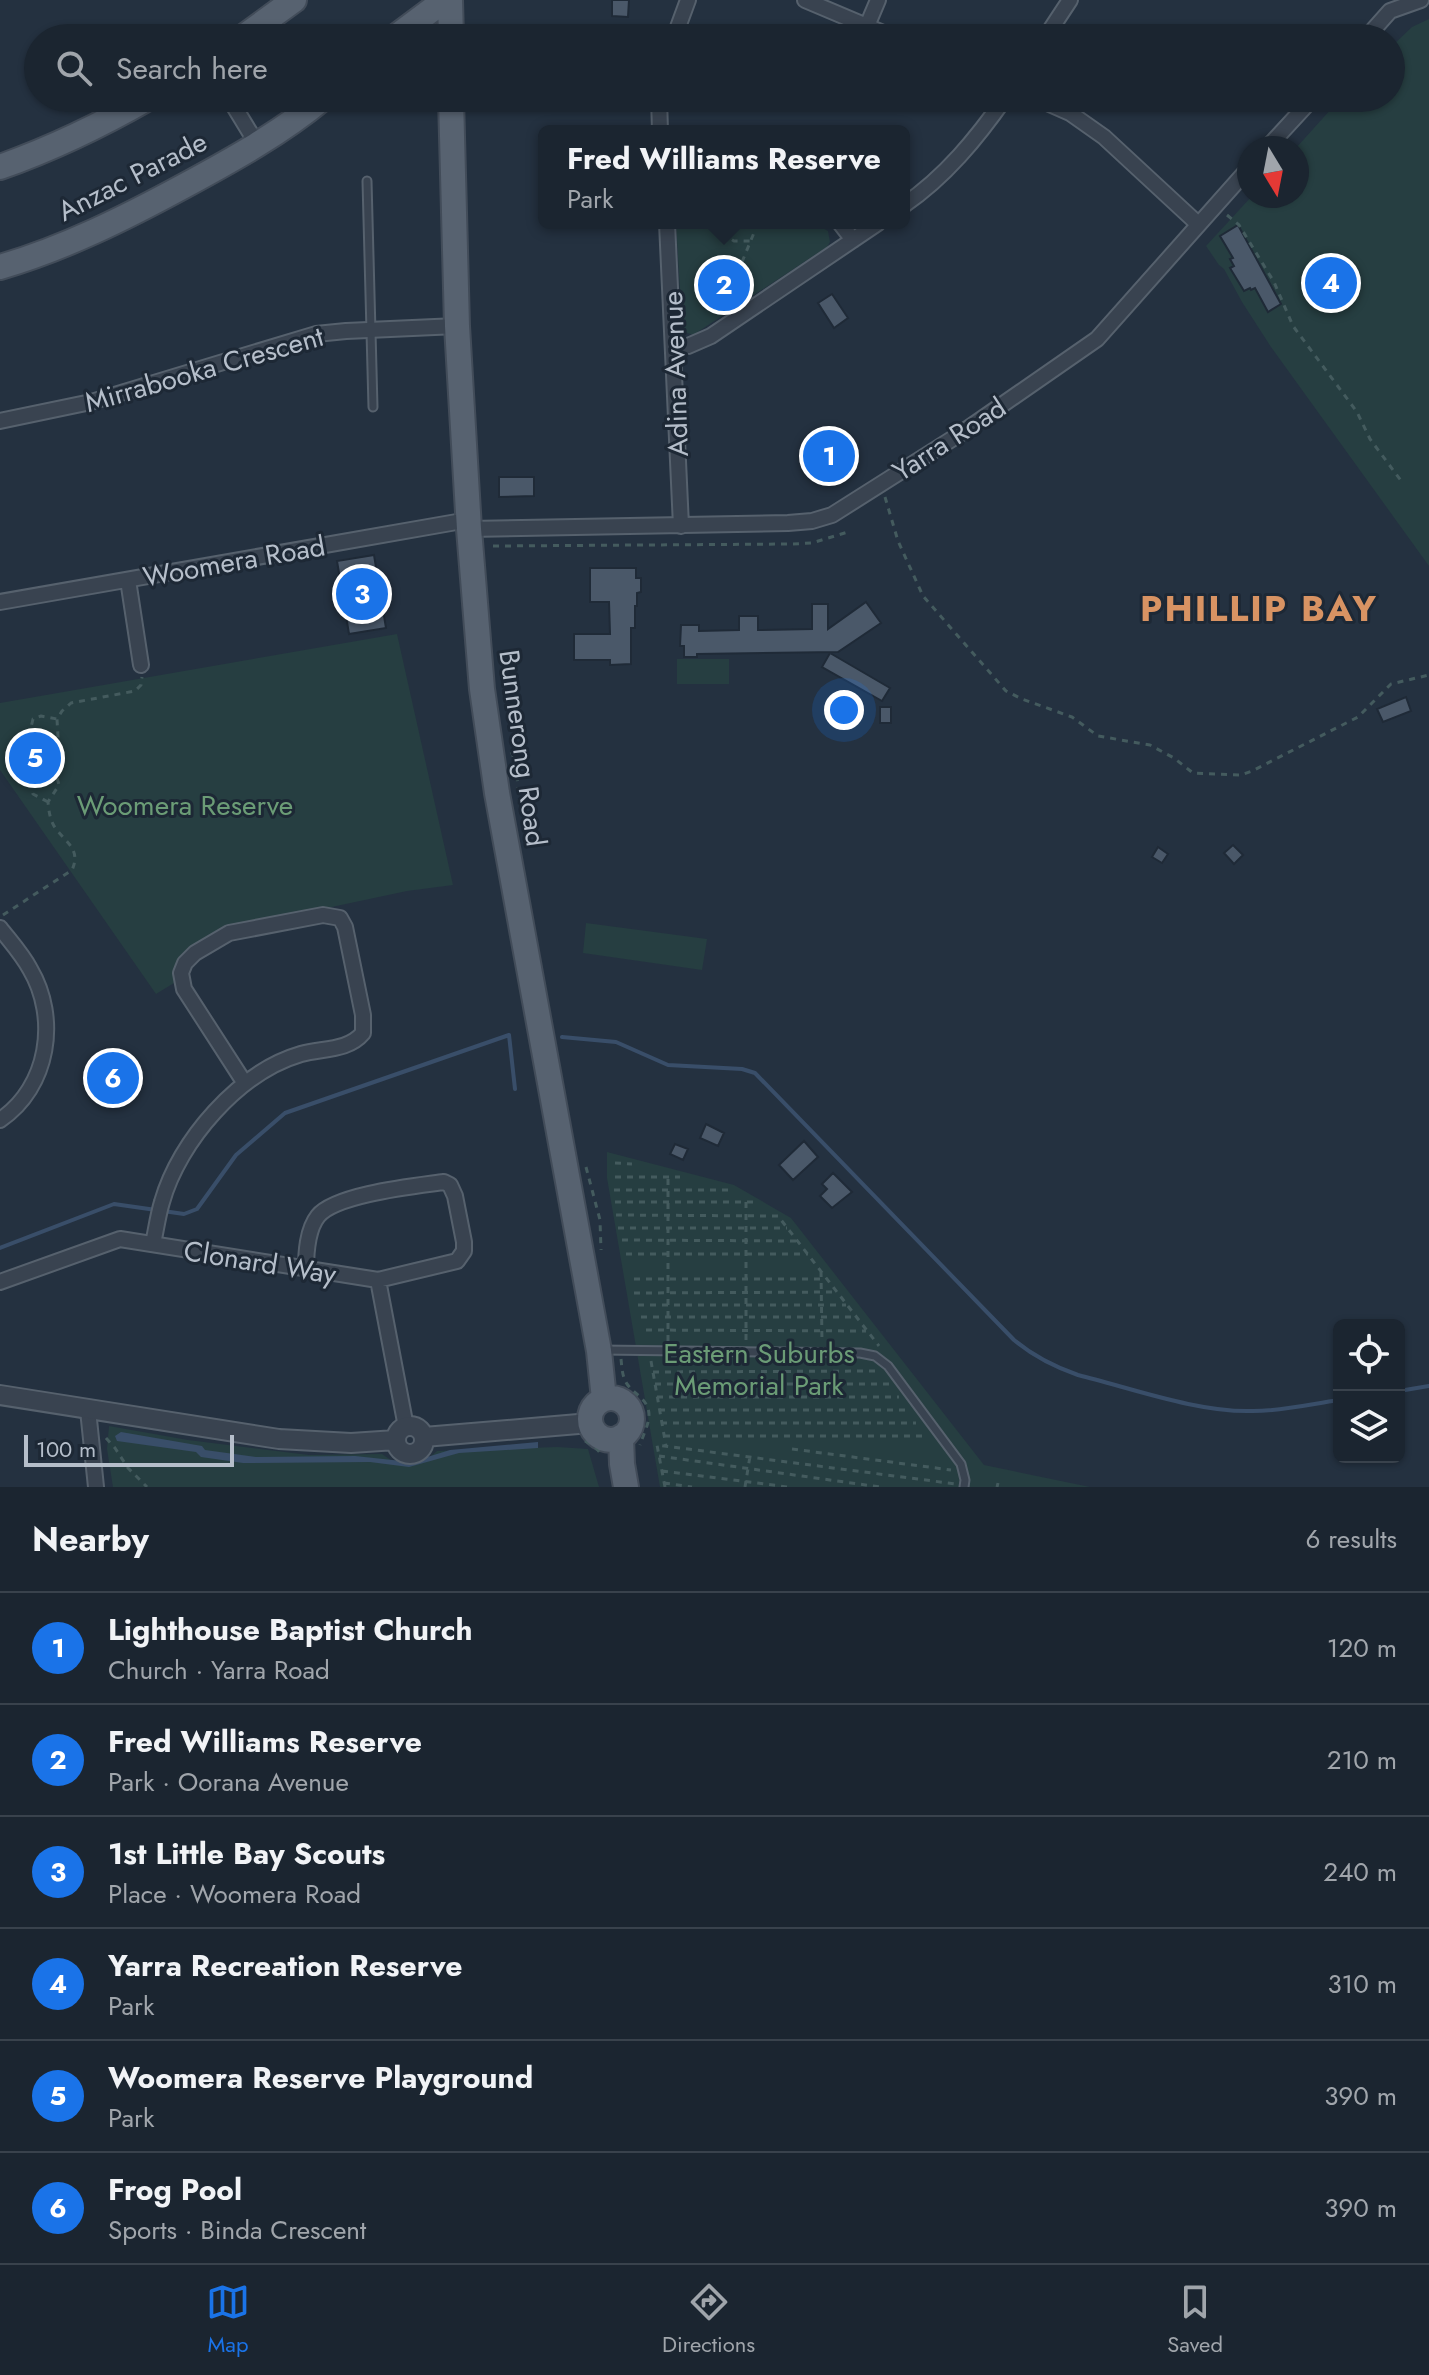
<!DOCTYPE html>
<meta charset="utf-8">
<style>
:root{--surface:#1b2530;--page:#28313c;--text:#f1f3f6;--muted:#a0a5ab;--line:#39424c;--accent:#1a73e8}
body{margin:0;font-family:Jost,sans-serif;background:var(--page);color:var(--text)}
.controls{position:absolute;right:24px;bottom:24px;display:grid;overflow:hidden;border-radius:12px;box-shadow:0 2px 6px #0004}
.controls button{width:72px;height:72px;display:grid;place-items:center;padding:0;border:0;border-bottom:2px solid var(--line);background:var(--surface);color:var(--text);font:40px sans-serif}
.compass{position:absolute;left:1237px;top:136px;width:72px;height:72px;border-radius:50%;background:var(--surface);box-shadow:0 2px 6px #0004;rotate:170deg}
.scale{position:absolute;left:24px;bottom:20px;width:210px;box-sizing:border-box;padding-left:8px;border:4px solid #b5beca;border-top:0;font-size:22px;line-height:28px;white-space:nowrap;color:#b5beca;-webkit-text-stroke:6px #1d2835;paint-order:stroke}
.you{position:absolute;left:844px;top:710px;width:28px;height:28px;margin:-20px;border:6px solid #fff;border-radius:50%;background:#1a73e8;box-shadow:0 0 0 12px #1a73e833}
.badge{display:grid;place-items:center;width:52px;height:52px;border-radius:50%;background:var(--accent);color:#fff;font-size:26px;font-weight:700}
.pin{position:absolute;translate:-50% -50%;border:4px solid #fff;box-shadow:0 2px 8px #0006}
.popup{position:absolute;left:538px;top:125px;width:372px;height:104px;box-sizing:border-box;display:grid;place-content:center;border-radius:12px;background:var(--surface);filter:drop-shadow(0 2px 6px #0005);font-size:26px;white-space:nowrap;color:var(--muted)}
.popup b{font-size:30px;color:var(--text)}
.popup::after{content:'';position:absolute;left:50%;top:100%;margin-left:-16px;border:16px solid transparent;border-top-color:var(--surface)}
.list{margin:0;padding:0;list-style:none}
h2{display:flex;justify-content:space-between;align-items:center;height:104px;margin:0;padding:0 32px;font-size:34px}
h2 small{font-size:26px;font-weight:400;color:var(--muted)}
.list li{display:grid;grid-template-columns:52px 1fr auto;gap:24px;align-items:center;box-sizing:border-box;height:112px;padding:0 32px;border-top:2px solid var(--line)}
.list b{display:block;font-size:30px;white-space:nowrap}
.list p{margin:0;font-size:26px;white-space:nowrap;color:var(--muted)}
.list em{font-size:26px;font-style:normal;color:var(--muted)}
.icon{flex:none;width:44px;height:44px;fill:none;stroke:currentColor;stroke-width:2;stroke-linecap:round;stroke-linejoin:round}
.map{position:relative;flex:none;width:1429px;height:1487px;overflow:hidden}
.search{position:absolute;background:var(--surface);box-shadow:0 2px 6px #0004;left:24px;right:24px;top:24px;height:88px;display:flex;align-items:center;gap:20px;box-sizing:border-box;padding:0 28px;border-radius:44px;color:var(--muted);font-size:30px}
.sheet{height:776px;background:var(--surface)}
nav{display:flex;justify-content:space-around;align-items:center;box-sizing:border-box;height:112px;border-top:2px solid var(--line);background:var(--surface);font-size:22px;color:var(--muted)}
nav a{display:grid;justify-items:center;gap:4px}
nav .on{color:var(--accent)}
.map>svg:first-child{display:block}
.green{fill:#263e41}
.water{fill:#394e69}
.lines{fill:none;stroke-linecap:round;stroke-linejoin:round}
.stream{stroke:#394e69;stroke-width:4}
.building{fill:#4a5869;stroke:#1f2a37;stroke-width:2}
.service-casing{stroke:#56616d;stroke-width:11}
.minor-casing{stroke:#56616d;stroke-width:18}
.tertiary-casing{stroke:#56616d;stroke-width:22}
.primary-casing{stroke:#424c59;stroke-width:28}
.path{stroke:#445b5e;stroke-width:3;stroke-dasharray:6 6;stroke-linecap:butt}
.service{stroke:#394350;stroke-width:7}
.minor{stroke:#394350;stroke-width:14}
.tertiary{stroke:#394350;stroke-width:18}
.primary{stroke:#576270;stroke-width:24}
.labels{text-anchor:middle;stroke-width:6;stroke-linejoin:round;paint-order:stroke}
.street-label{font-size:28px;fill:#b5beca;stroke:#1d2835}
.park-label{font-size:28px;fill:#6b9c76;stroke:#1d2835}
.district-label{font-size:36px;font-weight:bold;letter-spacing:2px;fill:#d89363;stroke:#1d2835}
</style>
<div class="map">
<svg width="1429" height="1487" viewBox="0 0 1429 1487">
<rect width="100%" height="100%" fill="#243140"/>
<path class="green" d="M 1429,19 L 1429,566 L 1271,347 L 1242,302 L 1224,269 L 1219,265 L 1206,246 L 1252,196 L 1297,196 L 1296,148 L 1341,98 L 1391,98 L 1391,47 L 1412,27 Z
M 676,223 L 814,223 L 828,231 L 830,242 L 827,247 L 693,335 L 685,332 L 682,325 Z
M 397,634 L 453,885 L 407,891 L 237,927 L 175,971 L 174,983 L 156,994 L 0,770 L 0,703 Z
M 677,659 L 729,659 L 729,684 L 677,684 Z
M 586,923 L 707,939 L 702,970 L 583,953 Z
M 607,1152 L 734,1185 L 791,1218 L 984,1465 L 1090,1487 L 660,1487 L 607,1178 Z
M 109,1426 L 188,1440 L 309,1455 L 382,1454 L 395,1463 L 423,1463 L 437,1451 L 557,1447 L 588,1449 L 599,1487 L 113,1487 L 107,1449 Z"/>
<path class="water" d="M 121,1432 L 202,1446 L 205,1450 L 256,1457 L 355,1456 L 411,1462 L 450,1450 L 538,1442 L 538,1448 L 459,1453 L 409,1467 L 370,1462 L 243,1463 L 201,1457 L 196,1452 L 117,1441 L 115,1436 Z"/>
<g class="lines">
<path class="stream" d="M 562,1037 L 616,1042 L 668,1065 L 742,1069 L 755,1073 L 1014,1340 C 1032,1355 1055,1367 1078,1375 C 1131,1388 1199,1413 1253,1411 C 1282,1411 1311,1404 1339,1400
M 0,1248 L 114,1204 L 184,1214 L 197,1209 L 236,1155 L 285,1113 L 509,1035 L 515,1089
M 1399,1391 L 1429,1386"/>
</g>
<path class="building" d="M 612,0 L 629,0 L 628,17 L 612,16 Z
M 1238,225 L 1281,304 L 1268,312 L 1255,288 L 1251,290 L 1250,288 L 1244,291 L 1230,268 L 1234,266 L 1230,259 L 1233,258 L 1220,236 Z
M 832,294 L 848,318 L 834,328 L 818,303 Z
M 829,437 L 846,464 L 843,466 L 845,470 L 833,478 L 812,448 Z
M 499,477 L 534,477 L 534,496 L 499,497 Z
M 374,555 L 386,628 L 349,634 L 337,561 Z
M 590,568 L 636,568 L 636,578 L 641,578 L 641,592 L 637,593 L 637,606 L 635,606 L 635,628 L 631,628 L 631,664 L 610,665 L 610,660 L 574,660 L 574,634 L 610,634 L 609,602 L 590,602 Z
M 866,602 L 881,623 L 838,652 L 697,654 L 697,657 L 684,657 L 684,646 L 680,646 L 681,625 L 699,625 L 699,631 L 739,630 L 739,616 L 758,616 L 758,630 L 812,629 L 812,604 L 828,604 L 828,629 Z
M 830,653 L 890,688 L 882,701 L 822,667 Z
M 1406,697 L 1411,711 L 1383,722 L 1377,709 Z
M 880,707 L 891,707 L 891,723 L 880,723 Z
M 1233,845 L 1243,855 L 1234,864 L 1224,853 Z
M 1158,847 L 1168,854 L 1162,863 L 1152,857 Z
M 706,1124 L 724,1133 L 718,1146 L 700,1138 Z
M 804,1141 L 818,1157 L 793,1180 L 779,1165 Z
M 675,1144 L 688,1149 L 683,1160 L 670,1154 Z
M 833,1173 L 852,1192 L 832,1208 L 820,1196 L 827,1189 L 822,1184 Z"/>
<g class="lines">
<defs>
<path id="service" d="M 367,181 L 373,407
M 601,1350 L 860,1353 L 875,1356 L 888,1366 L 961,1464 L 965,1480 L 964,1487"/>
<path id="minor" d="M 805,0 L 895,38
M 867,26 L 878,0
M 674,38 L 688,0
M 1045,38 L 1070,0
M 1366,38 L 1390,11 L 1421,0
M 229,98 L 257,144
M 659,98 L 660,131
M 1036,98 L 1070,113 L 1104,137 L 1198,224
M 1267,148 L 1313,98
M 904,205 C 945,177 977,138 1005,98
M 667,223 L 681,526
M 840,223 L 853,240
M 674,347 L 688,346 L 711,336 L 878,223
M 0,421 L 91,402 L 316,334 L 346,331 L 457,326
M 469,529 L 788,523 L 812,521 L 832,515 L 963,432 L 1097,339 L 1249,168
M 128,580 L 141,665
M 0,602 L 468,520
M 0,928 C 10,941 22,954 30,969 C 59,1018 49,1087 0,1120
M 153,1244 C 156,1230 158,1215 162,1202 C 179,1141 239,1072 301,1054 C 323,1048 348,1051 363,1033 L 363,1015 L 345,927 L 340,918 L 323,915 L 229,933 L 195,953 L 185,963 L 181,973 L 184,989 L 244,1082
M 378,1280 L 406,1427
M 0,1282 L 120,1239 L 378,1280 L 457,1261 L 464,1251 L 464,1242 L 455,1196 L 450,1185 L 444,1182 C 416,1186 336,1194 318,1216 C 307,1230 306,1253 306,1270
M 88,1410 L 96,1487"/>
<path id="tertiary" d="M 0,1395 L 279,1439 L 351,1443 L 396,1440
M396 1440a14 14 0 1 1 28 0a14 14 0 1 1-28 0Z
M 424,1437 L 590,1423"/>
<path id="primary" d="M 450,0 L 451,38
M 242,38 L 294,0
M 394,38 L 445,0
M 451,98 L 457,326 L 469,529 L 482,689 L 497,793 L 599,1351 L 604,1399
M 0,167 C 51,149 101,125 148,98
M 0,267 C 65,248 125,218 184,186 C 232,160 281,133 323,98
M590 1419a21 21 0 1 1 42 0a21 21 0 1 1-42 0Z
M 621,1437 L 622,1464 L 626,1487"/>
</defs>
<use href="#service" class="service-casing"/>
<use href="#minor" class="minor-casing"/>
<use href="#tertiary" class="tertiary-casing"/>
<use href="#primary" class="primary-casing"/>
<path class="path" d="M 1227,215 L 1239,225 L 1274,282 L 1293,326 L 1357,412 L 1370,439 L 1402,482
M 722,233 L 734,241 L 751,241
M 742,262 L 758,223
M 885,497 L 898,541 L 923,596 L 1006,691 L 1022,699 L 1072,717 L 1098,736 L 1150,745 L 1174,758 L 1193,773 L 1241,775 L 1252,771 L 1358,717 L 1391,684 L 1429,675
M 493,546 L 792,544 L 812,543 L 848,532
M 511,752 C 518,762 517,790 520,806
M 48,802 L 33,794 L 30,775 L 16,756 L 20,747 L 28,740 L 33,719 L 41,716 L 57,719
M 3,915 L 72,870 C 81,850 67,843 56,829 C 50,821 49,812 48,802 L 59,785 L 53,763 L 54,751 L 58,737 L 57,719 L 62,711 L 71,703 L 135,691 L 141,685 L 142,677
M 615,1163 L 632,1164
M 586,1167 L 600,1220 L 601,1250
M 615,1177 L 680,1177
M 614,1190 L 730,1190
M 615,1202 L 753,1202
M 746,1202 L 746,1341
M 616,1215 L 778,1216 L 879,1346
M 618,1228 L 787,1228
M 622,1240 L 798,1241
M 626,1254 L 808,1254
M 821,1271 L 822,1343
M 634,1279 L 826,1279
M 634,1293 L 838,1292
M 638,1305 L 846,1305
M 641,1317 L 857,1317
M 646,1330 L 866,1331
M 668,1341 L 668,1177
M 621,1359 C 622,1368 622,1376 627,1384 C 635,1395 648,1399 649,1414 C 649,1425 643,1435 640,1445
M 651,1361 L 666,1446
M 653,1372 L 879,1371
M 655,1384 L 889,1384
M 657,1397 L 899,1397
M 659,1410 L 907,1410
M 661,1423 L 916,1423
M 664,1436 L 928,1436
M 106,1438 L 115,1448 L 128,1468 L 147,1487
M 585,1441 L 595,1447 L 603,1456
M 792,1449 L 951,1470
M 659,1456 L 880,1487
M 398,1457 L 411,1459 L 425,1454
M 662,1471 L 788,1487
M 664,1483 L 692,1487
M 665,1487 L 657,1445 L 956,1484
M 745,1487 L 750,1456
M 997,1487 L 998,1483"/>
<use href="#service" class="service"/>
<use href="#minor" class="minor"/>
<use href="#tertiary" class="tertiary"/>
<use href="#primary" class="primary"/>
</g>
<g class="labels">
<g class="street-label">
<text transform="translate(132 176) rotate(-27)" y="10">Anzac Parade</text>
<text transform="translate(204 369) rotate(-16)" y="10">Mirrabooka Crescent</text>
<text transform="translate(675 374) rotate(-92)" y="10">Adina Avenue</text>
<text transform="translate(949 439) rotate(-33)" y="10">Yarra Road</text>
<text transform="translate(234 561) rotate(-10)" y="10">Woomera Road</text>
<text transform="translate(523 748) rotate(82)" y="10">Bunnerong Road</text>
<text transform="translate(260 1262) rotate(9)" y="10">Clonard Way</text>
</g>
<g class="park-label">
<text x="185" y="815">Woomera Reserve</text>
<text x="759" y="1363">Eastern Suburbs<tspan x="759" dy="32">Memorial Park</tspan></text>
</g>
<g class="district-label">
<text x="1259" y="621">PHILLIP BAY</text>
</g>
</g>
</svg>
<div class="controls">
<button><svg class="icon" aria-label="locate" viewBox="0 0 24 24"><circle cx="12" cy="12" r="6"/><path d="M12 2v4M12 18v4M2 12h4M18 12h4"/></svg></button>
<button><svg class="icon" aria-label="layers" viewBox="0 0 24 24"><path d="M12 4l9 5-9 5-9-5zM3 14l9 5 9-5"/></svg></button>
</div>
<svg class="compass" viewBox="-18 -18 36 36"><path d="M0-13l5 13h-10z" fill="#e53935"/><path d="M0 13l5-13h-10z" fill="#a0a5ab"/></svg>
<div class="scale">100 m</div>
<div class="you"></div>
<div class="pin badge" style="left:829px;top:456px">1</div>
<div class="pin badge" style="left:724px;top:285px">2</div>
<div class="popup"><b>Fred Williams Reserve</b>Park</div>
<div class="pin badge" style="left:362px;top:594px">3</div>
<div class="pin badge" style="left:1331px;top:283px">4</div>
<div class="pin badge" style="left:35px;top:758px">5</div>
<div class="pin badge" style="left:113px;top:1078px">6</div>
<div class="search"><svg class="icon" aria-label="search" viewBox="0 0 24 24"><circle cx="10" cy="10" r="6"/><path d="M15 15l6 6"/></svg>Search here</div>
</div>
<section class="sheet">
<h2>Nearby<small>6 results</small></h2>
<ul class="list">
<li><span class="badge">1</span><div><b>Lighthouse Baptist Church</b><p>Church · Yarra Road</p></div><em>120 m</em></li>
<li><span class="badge">2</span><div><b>Fred Williams Reserve</b><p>Park · Oorana Avenue</p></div><em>210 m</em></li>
<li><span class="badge">3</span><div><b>1st Little Bay Scouts</b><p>Place · Woomera Road</p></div><em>240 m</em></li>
<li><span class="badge">4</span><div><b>Yarra Recreation Reserve</b><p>Park</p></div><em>310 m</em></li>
<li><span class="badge">5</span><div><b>Woomera Reserve Playground</b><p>Park</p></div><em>390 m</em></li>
<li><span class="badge">6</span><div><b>Frog Pool</b><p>Sports · Binda Crescent</p></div><em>390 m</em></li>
</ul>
</section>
<nav>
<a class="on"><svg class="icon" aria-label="map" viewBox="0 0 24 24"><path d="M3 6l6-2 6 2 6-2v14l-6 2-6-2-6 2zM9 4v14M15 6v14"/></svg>Map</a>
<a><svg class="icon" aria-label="directions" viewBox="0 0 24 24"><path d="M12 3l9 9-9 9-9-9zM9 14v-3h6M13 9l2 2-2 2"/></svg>Directions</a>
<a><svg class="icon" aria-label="saved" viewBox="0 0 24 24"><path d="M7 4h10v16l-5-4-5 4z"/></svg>Saved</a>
</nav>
